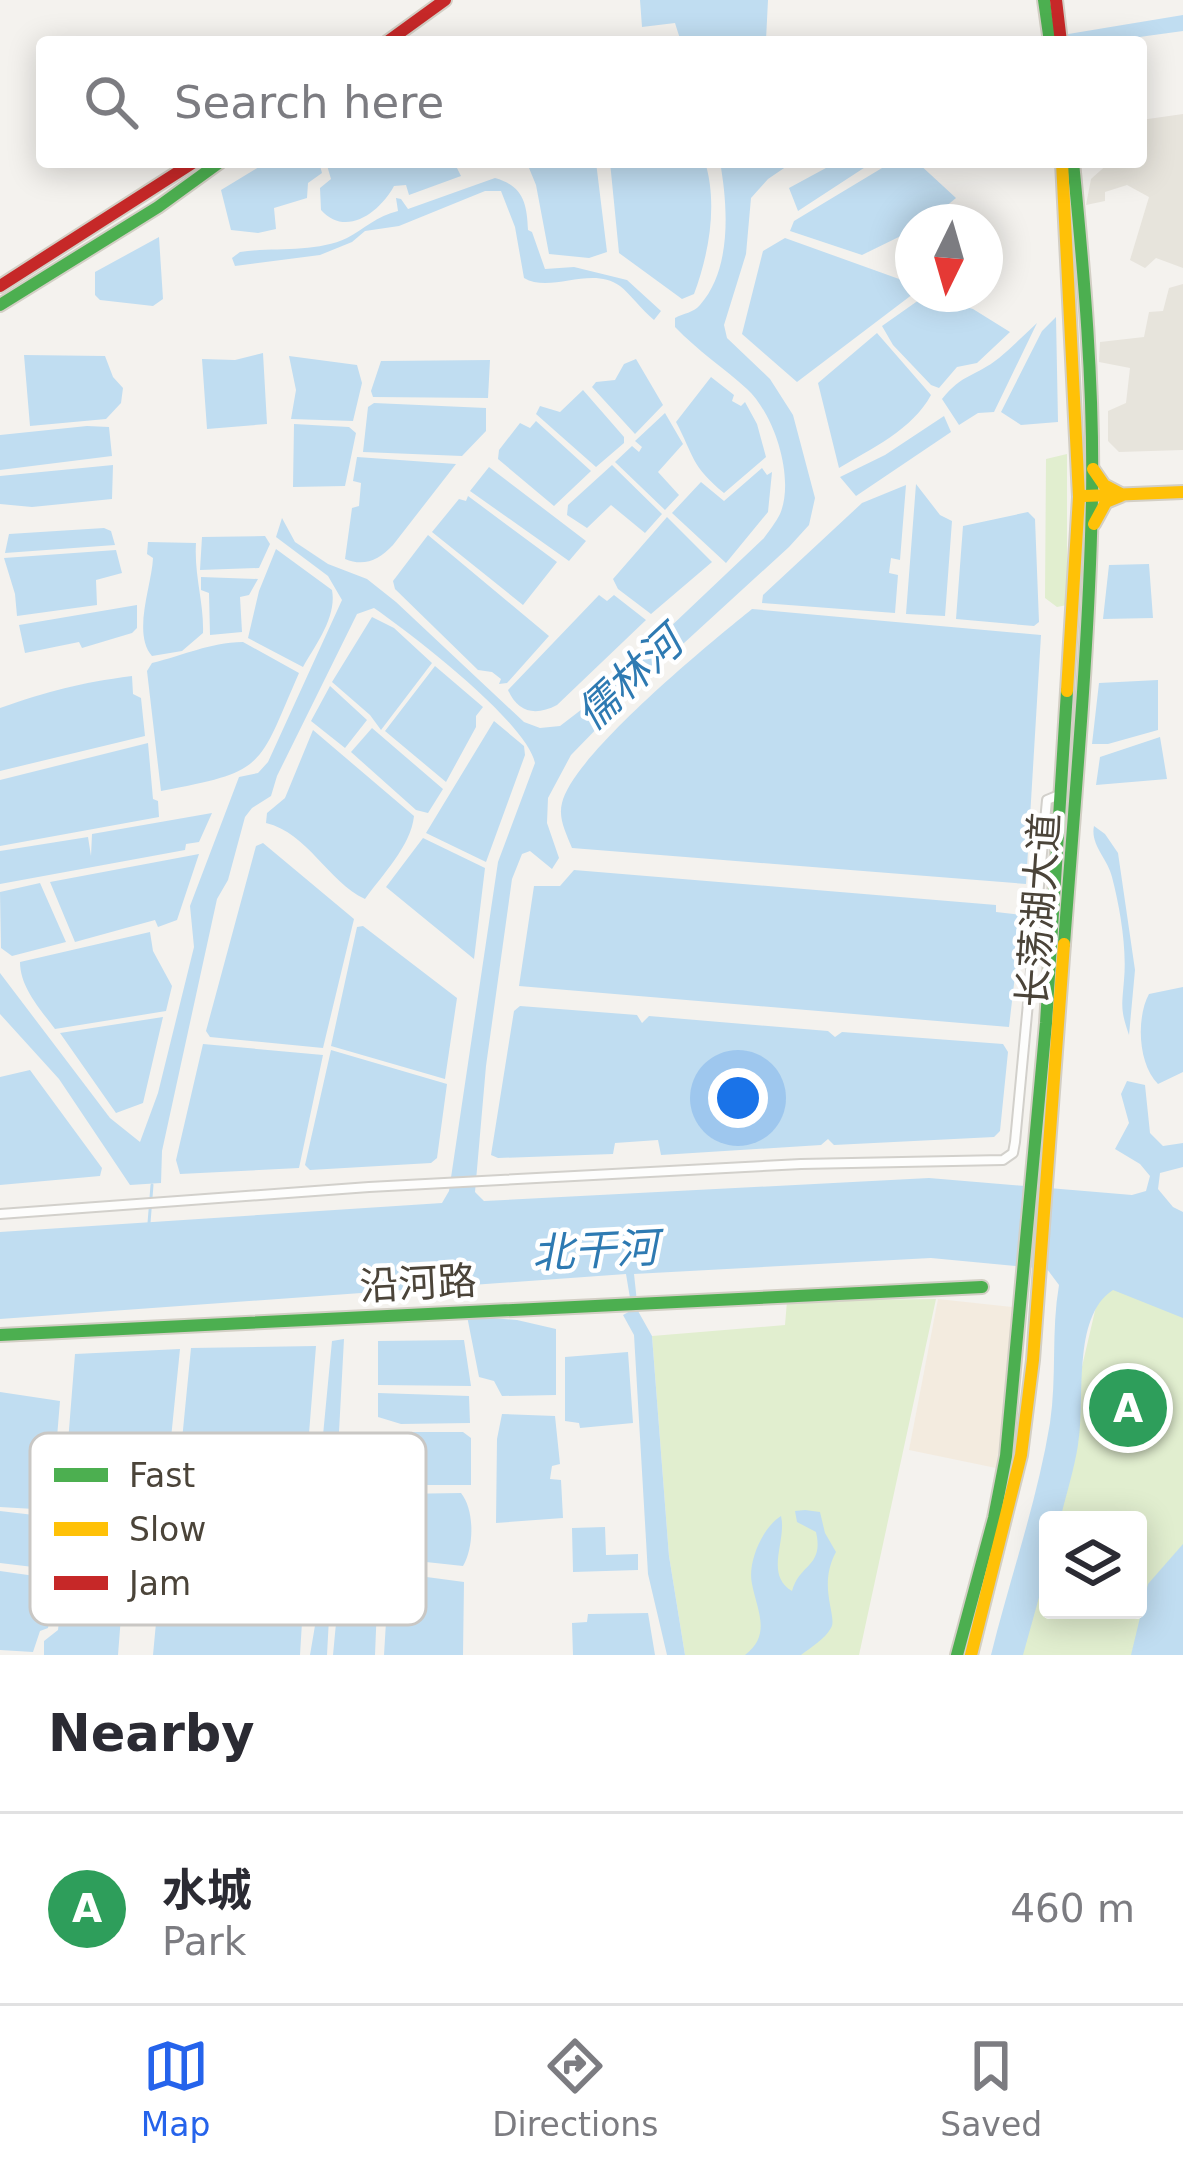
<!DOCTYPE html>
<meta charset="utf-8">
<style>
:root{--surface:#fff;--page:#f2f2f3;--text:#2b2b33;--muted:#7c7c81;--line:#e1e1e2;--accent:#2563eb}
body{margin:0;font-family:"DejaVu Sans","Noto Sans SC",sans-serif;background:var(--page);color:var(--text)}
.controls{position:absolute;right:36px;bottom:36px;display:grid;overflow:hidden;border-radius:12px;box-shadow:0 6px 30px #0003}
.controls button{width:108px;height:108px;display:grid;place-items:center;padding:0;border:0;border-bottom:3px solid var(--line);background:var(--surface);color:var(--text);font:60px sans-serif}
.compass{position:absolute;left:895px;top:204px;width:108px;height:108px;border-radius:50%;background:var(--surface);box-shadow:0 6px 30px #0003;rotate:185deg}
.you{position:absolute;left:738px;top:1098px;width:42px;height:42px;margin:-30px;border:9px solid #fff;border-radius:50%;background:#1a73e8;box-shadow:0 0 0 18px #1a73e833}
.badge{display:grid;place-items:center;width:78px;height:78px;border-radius:50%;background:var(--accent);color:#fff;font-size:39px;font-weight:700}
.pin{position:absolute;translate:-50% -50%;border:6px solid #fff;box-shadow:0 3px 12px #0006}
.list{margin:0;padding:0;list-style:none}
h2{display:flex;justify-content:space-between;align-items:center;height:156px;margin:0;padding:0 48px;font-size:51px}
h2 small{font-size:39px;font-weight:400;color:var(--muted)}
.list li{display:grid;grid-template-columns:78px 1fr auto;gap:36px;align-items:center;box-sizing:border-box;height:192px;padding:0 48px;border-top:3px solid var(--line)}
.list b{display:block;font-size:45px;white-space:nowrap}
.list p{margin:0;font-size:39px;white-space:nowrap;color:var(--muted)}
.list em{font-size:39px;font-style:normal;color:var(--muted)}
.icon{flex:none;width:66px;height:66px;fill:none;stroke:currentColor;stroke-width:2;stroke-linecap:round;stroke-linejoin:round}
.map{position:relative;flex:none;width:1183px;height:1655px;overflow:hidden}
.search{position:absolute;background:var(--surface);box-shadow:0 6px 30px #0003;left:36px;right:36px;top:36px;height:132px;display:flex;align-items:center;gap:30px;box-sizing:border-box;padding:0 42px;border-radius:12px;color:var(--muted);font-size:45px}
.sheet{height:348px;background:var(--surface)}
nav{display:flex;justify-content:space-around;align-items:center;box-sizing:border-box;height:168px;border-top:3px solid var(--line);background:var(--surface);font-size:33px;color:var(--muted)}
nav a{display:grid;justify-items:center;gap:6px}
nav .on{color:var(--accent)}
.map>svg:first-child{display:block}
.residential{fill:#e7e4dc}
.commercial{fill:#f3ebdf}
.green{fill:#e1eecf;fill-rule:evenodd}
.water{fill:#c0ddf1}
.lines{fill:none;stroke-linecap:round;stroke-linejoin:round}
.stream{stroke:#c0ddf1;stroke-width:3}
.street-casing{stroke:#d2d0cb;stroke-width:12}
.fast-casing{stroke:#d3cfc5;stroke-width:16}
.slow-casing{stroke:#d3cfc5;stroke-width:16}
.jam-casing{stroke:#d3cfc5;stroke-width:16}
.street{stroke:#fdfdfc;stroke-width:8}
.fast{stroke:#4caf50;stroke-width:12}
.slow{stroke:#ffc107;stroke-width:12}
.jam{stroke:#c62828;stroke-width:12}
.labels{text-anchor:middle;stroke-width:9;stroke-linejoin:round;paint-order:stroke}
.street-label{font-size:39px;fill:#4b4439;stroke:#fff}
.water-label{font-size:42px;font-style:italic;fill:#2e7ab2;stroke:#fff}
.key{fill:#fff;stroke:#c9c7c4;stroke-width:3}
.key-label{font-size:33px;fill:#4b4439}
</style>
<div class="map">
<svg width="1183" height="1655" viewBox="0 0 1183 1655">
<rect width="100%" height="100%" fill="#f4f2ee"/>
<path class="residential" d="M 1183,114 L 1183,268 L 1156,258 L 1145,268 L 1130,260 L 1149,197 L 1127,185 L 1105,192 L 1105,201 L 1086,205 L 1091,179 L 1110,162 L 1141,162 L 1141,120 Z
M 1183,284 L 1183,450 L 1119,452 L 1108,441 L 1108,411 L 1126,403 L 1130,368 L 1099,362 L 1100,342 L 1144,337 L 1149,312 L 1163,311 L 1169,288 Z"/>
<path class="commercial" d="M 938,1299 L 1012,1307 L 1006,1391 L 996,1468 L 909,1450 Z"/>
<path class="green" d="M 1067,454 L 1067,605 L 1057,607 L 1045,598 L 1046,459 Z
M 1183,1260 L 1183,1655 L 1015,1655 L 1104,1272 ZM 1048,1520 L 1138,1520 L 1138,1610 L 1048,1610 Z
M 936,1299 L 859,1655 L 685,1655 L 669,1556 L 652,1336 L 785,1325 L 787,1301 Z"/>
<path class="water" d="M 640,0 L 768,0 L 766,40 L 681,42 L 675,23 L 642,27 Z
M 1183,15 L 1183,31 L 1103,42 L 1020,42 Z
M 267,162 L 319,162 L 322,173 L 308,183 L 307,198 L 274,208 L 276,229 L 258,233 L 231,230 L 221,190 Z
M 326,162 L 454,162 L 461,176 L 409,195 L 406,185 L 394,186 C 380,212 346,238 321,210 L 320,188 L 331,179 Z
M 551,162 L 596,162 L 607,252 L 589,258 L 549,254 L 536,185 L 529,168 Z
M 610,162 L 705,162 C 718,204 709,254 694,294 L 682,299 L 619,253 Z
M 720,162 L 793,162 L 768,179 L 751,198 L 746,254 L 724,325 L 727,338 L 770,379 L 793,415 L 815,498 L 809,525 L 789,547 L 648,676 L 571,755 L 548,798 L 547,823 L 559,858 L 552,869 L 530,851 L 522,854 L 512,879 L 486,1066 L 475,1192 L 484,1201 L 929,1178 L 1132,1195 L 1146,1191 L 1150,1176 L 1140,1164 L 1115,1149 L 1129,1123 L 1121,1094 L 1127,1081 L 1145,1085 L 1150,1133 L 1163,1146 L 1183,1143 L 1183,1167 L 1160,1173 L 1158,1189 L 1173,1207 L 1183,1212 L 1183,1318 L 1113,1290 C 1071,1317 1086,1401 1078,1445 C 1074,1470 1066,1495 1060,1520 L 1048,1520 L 1048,1565 L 1023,1655 L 991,1655 C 1010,1578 1037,1502 1050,1423 C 1057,1377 1051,1331 1059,1285 L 1047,1269 L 931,1258 L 634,1274 L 638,1311 L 652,1336 L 669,1556 L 685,1655 L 667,1655 L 648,1574 L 634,1335 L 623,1315 L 632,1310 L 626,1274 L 0,1319 L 0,1232 L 442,1203 L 449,1191 L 498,862 L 535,763 C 526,722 413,635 374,608 L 357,614 L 277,776 L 271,796 L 252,808 L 245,817 L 228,880 L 217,899 L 162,1151 L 161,1183 L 130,1185 L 59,1079 L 0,1014 L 0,973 L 110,1118 L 140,1142 L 158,1093 L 194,947 L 190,906 L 239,777 L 258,773 L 268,762 L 342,600 L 328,576 L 276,537 L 282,518 L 295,542 L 328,564 L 367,579 L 396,602 L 524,722 L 540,728 L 560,726 L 590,703 L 764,538 C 769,531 776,522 780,514 C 795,479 775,415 747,389 C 724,368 698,351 675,327 L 675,318 C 684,313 693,313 700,305 C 732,269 728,206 720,162 Z
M 837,162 L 873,162 L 798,211 L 789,188 Z
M 892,162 L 917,162 L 956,198 L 927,222 L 913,222 L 913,230 L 862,255 L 790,231 L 794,221 Z
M 495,178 C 523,186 527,203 528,230 L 532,232 L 545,269 L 574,267 L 627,280 L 661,311 L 654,320 C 643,311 629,293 620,286 C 591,265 551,294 524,278 L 515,227 L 501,191 L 485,191 L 399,226 L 365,231 L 352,242 L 320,255 L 235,266 L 232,258 L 240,252 C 273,247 316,253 347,238 C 364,229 377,216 398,211 L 396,198 L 401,199 L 408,209 Z
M 159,237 L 163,299 L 153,306 L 100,300 L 95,295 L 95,272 Z
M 785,238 L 913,284 L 913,294 L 797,382 L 742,334 L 763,251 Z
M 926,295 L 973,309 L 1010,332 L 977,363 L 957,367 L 939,388 L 931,385 L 893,345 L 882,326 Z
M 1056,317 L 1058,422 L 1021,425 L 1001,412 L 1042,331 Z
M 1037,323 L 994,412 L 978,413 L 959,425 L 942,399 C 963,373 975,377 999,358 C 1012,347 1024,335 1037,323 Z
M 877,333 L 931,395 C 913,429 871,449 839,468 L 818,383 Z
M 263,353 L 267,424 L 207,429 L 202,359 L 235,360 Z
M 24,355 L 105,356 L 113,377 L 123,388 L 121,403 L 106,419 L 30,426 Z
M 289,356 L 357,365 L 362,383 L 353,421 L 291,419 L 296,390 Z
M 636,359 L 663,405 L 635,434 L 592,387 L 596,382 L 615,380 L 624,364 Z
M 490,360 L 488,398 L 373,397 L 371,391 L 381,361 Z
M 711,377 L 734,395 L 732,401 L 741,406 L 745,402 L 757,424 L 766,457 L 724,493 C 691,466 694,456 676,422 Z
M 583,390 L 624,437 L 624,443 L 596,467 L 536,414 L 540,406 L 560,412 Z
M 374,403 L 486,408 L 486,431 L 462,456 L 363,452 L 368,407 Z
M 665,413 L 683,444 L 658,472 L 679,495 L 665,510 L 615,462 L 632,446 L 639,452 L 642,447 L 635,441 Z
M 944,416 L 951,432 L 856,496 L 840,477 L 885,455 Z
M 536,421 L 591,471 L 554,506 L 498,459 L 499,450 L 520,423 L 530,428 Z
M 294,424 L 349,427 L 356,433 L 345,486 L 293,487 Z
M 87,426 L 109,427 L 112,456 L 0,470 L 0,435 Z
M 357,457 L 456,464 L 393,545 C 379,560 364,567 345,559 L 352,508 L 359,506 L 361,483 L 353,481 Z
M 113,465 L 112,499 L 32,507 L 0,504 L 0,476 Z
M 612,465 L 662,514 L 645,533 L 611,505 L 587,528 L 567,515 L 568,505 Z
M 489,467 L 586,541 L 569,561 L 470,491 Z
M 762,468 L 767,475 L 772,472 L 768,512 L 726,563 L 672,513 L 701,482 L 724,501 Z
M 916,484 L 940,515 L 952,521 L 945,616 L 906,614 Z
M 906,485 L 900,560 L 891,558 L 889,573 L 898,575 L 895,613 L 762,603 L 763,595 L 862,503 Z
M 468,496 L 557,562 L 523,605 L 432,532 L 459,499 L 466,501 Z
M 1028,512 L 1035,519 L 1039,622 L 1034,626 L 956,619 L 963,526 Z
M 667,517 L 712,562 L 651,614 L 618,589 L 613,579 Z
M 104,528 L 111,531 L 115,545 L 5,553 L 9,534 Z
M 428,535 L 549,636 L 507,683 L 499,684 L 501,679 L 492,672 L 478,670 L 395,589 L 393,581 Z
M 265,536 L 270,544 L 259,568 L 200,570 L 202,537 Z
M 148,542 L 196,543 C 194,576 204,602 203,633 L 182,651 L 152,656 C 132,633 152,585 153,558 L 147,554 Z
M 276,549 L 332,590 C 337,617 316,644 303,667 L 248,638 L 259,591 Z
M 116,550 L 122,573 L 96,580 L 97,605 L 17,616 L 15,594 L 4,558 Z
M 1149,564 L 1153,618 L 1103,619 L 1109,565 Z
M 201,577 L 258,579 L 249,595 L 240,597 L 242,632 L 210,635 L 209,593 L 201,590 Z
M 599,595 L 607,601 L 614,595 L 646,620 L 557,705 C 536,716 518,713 508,690 Z
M 137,605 L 137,628 L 132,633 L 82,648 L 79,642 L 25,653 L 19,625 Z
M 752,609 L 1041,635 L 1026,884 L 572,848 C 566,833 558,818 562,803 C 573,755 710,643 752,609 Z
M 372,617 L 394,628 L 432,663 L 381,730 L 370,715 L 332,682 Z
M 243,642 L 299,673 C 257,769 267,771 161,791 L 147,671 L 152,663 C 185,655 208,643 243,642 Z
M 435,666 L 483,707 L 476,716 L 476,727 L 446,782 L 385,731 Z
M 132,676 L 133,694 L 141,698 L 145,736 L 0,771 L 0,708 C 49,691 79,683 132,676 Z
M 1158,680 L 1158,730 L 1108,744 L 1092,744 L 1099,683 Z
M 330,686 L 367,720 L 345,748 L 311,721 Z
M 494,721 L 524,746 L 525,755 L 486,862 L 426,833 Z
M 372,728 L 443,789 L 428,813 L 416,810 L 351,752 Z
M 313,730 L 414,816 C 411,846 382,875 365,899 C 328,882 308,833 266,823 L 267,813 L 285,798 Z
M 1160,737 L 1167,779 L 1096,785 L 1100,757 Z
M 148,743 L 153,799 L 158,801 L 159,817 L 0,846 L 0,780 Z
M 212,813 L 199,842 L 186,844 L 185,850 L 0,884 L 0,851 L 88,837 L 91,856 L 92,834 Z
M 1094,826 L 1105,834 L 1118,853 L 1135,970 L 1129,1035 C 1120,1009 1122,1006 1124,980 C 1127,948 1120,908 1112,877 C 1108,859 1090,845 1094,826 Z
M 423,838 L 485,868 L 474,959 L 386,887 Z
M 263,843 L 354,919 L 323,1048 L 210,1037 L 206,1031 L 256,846 Z
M 199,854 L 177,920 L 158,927 L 155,920 L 75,942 L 50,882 Z
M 574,870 L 996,905 L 996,912 L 1022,915 L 1009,1027 L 519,986 L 534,886 L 560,886 Z
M 40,883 L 66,942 L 12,956 L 1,948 L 0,892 Z
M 363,926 L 457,998 L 445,1079 L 331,1046 L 357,927 Z
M 150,932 L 153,951 L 172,986 L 166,1011 L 55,1029 C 40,1009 20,987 20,962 Z
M 1183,987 L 1183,1072 L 1158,1084 C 1138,1064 1136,1018 1149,994 Z
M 520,1006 L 637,1015 L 642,1023 L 649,1016 L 828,1031 L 835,1037 L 842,1032 L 1003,1044 L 1008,1052 L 1000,1131 L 994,1137 L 834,1145 L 828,1139 L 821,1145 L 661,1155 L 658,1140 L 615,1143 L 613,1154 L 498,1158 L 491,1155 L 514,1011 Z
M 163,1017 L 143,1103 L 116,1113 L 60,1033 Z
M 203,1044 L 323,1055 L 299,1168 L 180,1174 L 176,1160 Z
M 331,1050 L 447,1084 L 437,1158 L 431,1163 L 310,1170 L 305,1165 Z
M 30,1070 L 102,1168 L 100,1176 L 0,1185 L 0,1077 Z
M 467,1316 L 517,1320 L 556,1329 L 556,1395 L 502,1396 L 494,1381 L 479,1377 Z
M 344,1339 L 327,1655 L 310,1655 L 318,1608 L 315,1519 L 332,1341 Z
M 464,1340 L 471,1386 L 378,1385 L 378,1341 Z
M 316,1346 L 304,1496 L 177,1491 L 191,1348 Z
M 180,1349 L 166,1488 L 65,1480 L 75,1354 Z
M 628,1352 L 633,1423 L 580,1428 L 579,1423 L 565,1421 L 565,1357 Z
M 0,1392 L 60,1401 L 51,1510 L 0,1507 Z
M 378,1393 L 469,1396 L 470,1423 L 401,1424 L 378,1417 Z
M 502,1414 L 555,1416 L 560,1464 L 552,1466 L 550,1479 L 561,1480 L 563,1518 L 496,1523 L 497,1439 Z
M 397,1432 L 463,1432 L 471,1438 L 471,1485 L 394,1485 Z
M 461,1493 C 475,1510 474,1548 463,1566 L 389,1558 L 398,1494 Z
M 805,1510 L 820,1512 L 825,1533 L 836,1552 C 817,1587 838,1616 831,1628 C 825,1639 810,1648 801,1655 L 745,1655 C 772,1635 757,1610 752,1584 C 747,1562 763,1527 781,1516 C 787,1541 764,1574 792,1591 C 800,1563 824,1567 816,1532 L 797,1522 L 795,1511 Z
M 0,1511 L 51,1517 L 61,1529 L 58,1570 L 0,1563 Z
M 605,1527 L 606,1555 L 638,1554 L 638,1570 L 573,1572 L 572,1528 Z
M 1183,1544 L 1183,1655 L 1131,1655 L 1148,1584 Z
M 74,1562 L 125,1565 L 118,1655 L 44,1655 L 44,1641 L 58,1630 L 65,1565 Z
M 0,1571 L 56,1579 L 48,1628 L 40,1631 L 33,1652 L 0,1650 Z
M 389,1572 L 464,1582 L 463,1655 L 384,1655 Z
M 160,1580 L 304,1589 L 300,1655 L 153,1655 Z
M 340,1581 L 378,1581 L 375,1655 L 333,1655 Z
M 648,1613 L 655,1655 L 573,1655 L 572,1623 L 587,1622 L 588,1614 Z"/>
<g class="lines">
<path class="stream" d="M 149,1223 L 152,1185"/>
<defs>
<path id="street" d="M 0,1214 L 369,1187 L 801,1164 L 1003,1160 L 1013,1153 L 1015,1142 L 1047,800 L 1059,795"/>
<path id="fast" d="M 1044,0 L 1050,42
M 0,305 L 158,207 L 220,162
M 1064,944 C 1075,796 1089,647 1092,499 C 1094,386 1084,274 1073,162
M 0,1335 L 982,1287
M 957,1655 L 994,1518 L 1006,1456 L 1046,1023 L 1067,691"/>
<path id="slow" d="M 1062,162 L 1079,497 L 1067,691
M 1093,469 L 1104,485 L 1123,495
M 1084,496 L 1183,492
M 1094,524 L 1106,502 L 1123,495
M 971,1655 L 1021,1455 L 1033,1360 L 1064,944"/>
<path id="jam" d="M 1056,0 L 1061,42
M 387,42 L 445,0
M 0,286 L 194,162"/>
</defs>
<use href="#street" class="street-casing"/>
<use href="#fast" class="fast-casing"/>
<use href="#slow" class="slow-casing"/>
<use href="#jam" class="jam-casing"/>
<use href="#street" class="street"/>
<use href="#fast" class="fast"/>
<use href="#slow" class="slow"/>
<use href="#jam" class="jam"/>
</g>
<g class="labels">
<g class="street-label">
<text transform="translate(1038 910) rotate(-86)" y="14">长荡湖大道</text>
<text transform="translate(418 1283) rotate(-3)" y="14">沿河路</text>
</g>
<g class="water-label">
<text transform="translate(629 678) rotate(-43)" y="15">儒林河</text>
<text transform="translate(595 1250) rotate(-3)" y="15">北干河</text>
</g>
</g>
<rect x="30" y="1433" width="396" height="192" rx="18" class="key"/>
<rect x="54" y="1468" width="54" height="14" fill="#4caf50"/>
<rect x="54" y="1522" width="54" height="14" fill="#ffc107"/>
<rect x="54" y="1576" width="54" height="14" fill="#c62828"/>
<g class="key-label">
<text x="129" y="1487">Fast</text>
<text x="129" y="1541">Slow</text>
<text x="129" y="1595">Jam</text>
</g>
</svg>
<div class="controls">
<button><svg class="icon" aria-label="layers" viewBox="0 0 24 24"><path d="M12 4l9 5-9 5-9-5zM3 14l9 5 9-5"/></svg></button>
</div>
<svg class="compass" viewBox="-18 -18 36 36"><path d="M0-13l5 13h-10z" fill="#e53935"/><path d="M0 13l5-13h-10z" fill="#7c7c81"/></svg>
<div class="you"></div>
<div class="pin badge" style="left:1128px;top:1408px;background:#2e9e5b">A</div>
<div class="search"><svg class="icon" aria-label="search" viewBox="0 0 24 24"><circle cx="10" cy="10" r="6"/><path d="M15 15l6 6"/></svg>Search here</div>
</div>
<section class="sheet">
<h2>Nearby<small></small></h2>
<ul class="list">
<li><span class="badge" style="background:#2e9e5b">A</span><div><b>水城</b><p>Park</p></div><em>460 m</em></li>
</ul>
</section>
<nav>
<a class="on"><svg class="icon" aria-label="map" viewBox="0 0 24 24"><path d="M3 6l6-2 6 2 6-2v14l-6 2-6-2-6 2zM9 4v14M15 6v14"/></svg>Map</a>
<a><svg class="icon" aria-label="directions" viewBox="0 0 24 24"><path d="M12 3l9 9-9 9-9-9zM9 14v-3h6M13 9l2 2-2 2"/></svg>Directions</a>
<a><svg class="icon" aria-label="saved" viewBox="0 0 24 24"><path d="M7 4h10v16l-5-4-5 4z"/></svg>Saved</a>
</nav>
